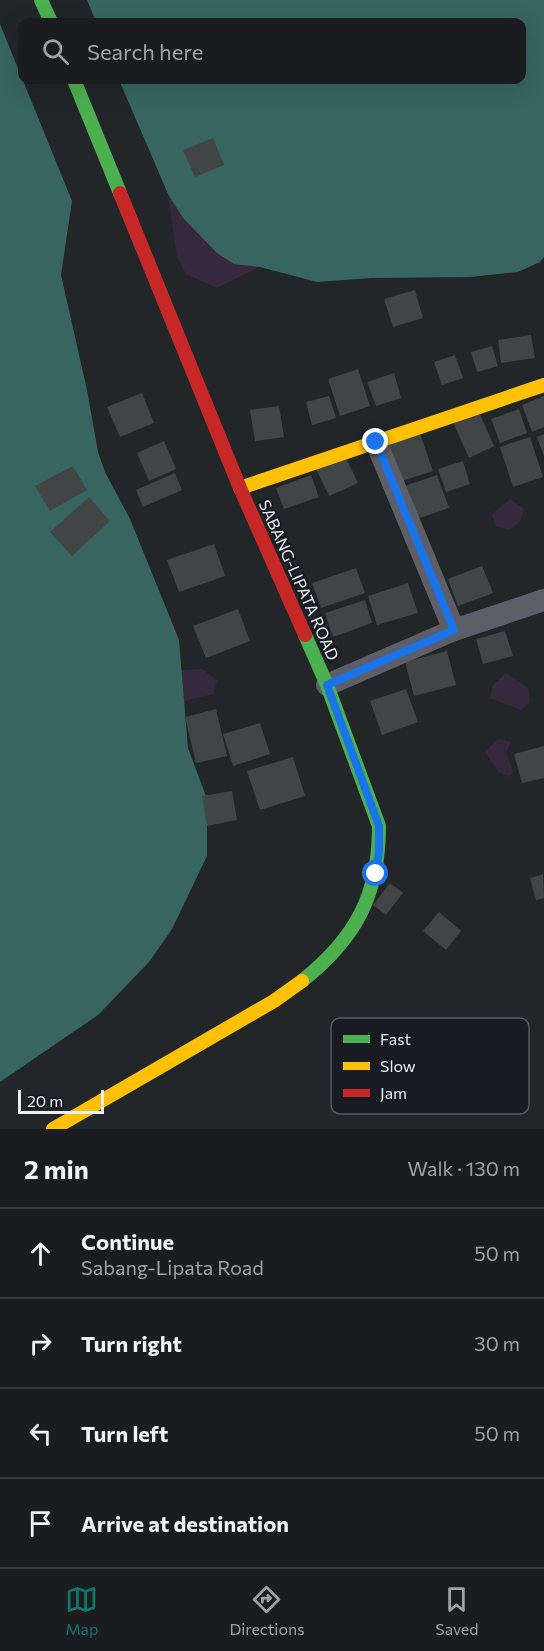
<!DOCTYPE html>
<meta charset="utf-8">
<style>
:root{--surface:#1a1c1f;--page:#232528;--text:#f1f3f6;--muted:#9fa1a4;--line:#383a3d;--accent:#0f766e}
body{margin:0;font-family:Commissioner,sans-serif;background:var(--page);color:var(--text)}
.scale{position:absolute;left:18px;bottom:15px;width:86px;box-sizing:border-box;padding-left:6px;border:3px solid #ebeff3;border-top:0;font-size:16px;line-height:21px;white-space:nowrap;color:#ebeff3;-webkit-text-stroke:4px #181c22;paint-order:stroke}
.stop{position:absolute;width:18px;height:18px;margin:-14px;border:4px solid #1a73e8;border-radius:50%;background:#fff}
.stop.end{background:#1a73e8;border-color:#fff;box-shadow:0 2px 6px #0008}
.list{margin:0;padding:0;list-style:none}
h2{display:flex;justify-content:space-between;align-items:center;height:78px;margin:0;padding:0 24px;font-size:26px}
h2 small{font-size:20px;font-weight:400;color:var(--muted)}
.list li{display:grid;grid-template-columns:39px 1fr auto;gap:18px;align-items:center;box-sizing:border-box;height:90px;padding:0 24px;border-top:2px solid var(--line)}
.list b{display:block;font-size:22px;white-space:nowrap}
.list p{margin:0;font-size:20px;white-space:nowrap;color:var(--muted)}
.list em{font-size:20px;font-style:normal;color:var(--muted)}
.icon{flex:none;width:33px;height:33px;fill:none;stroke:currentColor;stroke-width:2;stroke-linecap:round;stroke-linejoin:round}
.map{position:relative;flex:none;width:544px;height:1129px;overflow:hidden}
.search{position:absolute;background:var(--surface);box-shadow:0 6px 24px #0002;left:18px;right:18px;top:18px;height:66px;display:flex;align-items:center;gap:15px;box-sizing:border-box;padding:0 21px;border-radius:12px;color:var(--muted);font-size:22px}
.sheet{height:438px;background:var(--surface)}
nav{display:flex;justify-content:space-around;align-items:center;box-sizing:border-box;height:84px;border-top:2px solid var(--line);background:var(--surface);font-size:16px;color:var(--muted)}
nav a{display:grid;justify-items:center;gap:3px}
nav .on{color:var(--accent)}
.map>svg:first-child{display:block}
.green{fill:#36293d}
.water{fill:#38655f}
.building{fill:#424546}
.lines{fill:none;stroke-linecap:round;stroke-linejoin:round}
.street{stroke:#5d5e68;stroke-width:22}
.fast{stroke:#4caf50;stroke-width:14}
.slow{stroke:#ffc107;stroke-width:14}
.jam{stroke:#c62828;stroke-width:14}
.route{stroke:#1a73e8;stroke-width:8}
.labels{text-anchor:middle;stroke-width:4.5;stroke-linejoin:round;paint-order:stroke}
.street-label{font-size:16px;fill:#ebeff3;stroke:#181c22}
.key{fill:#181c22;stroke:#575b61;stroke-width:1.5}
.key-label{font-size:16px;fill:#ebeff3}
</style>
<div class="map">
<svg width="544" height="1129" viewBox="0 0 544 1129">
<rect width="100%" height="100%" fill="#232629"/>
<path class="green" d="M 157,167 L 259,267 L 217,288 L 186,274 L 177,257 L 168,194 Z
M 510,499 L 524,509 L 520,522 L 509,530 L 496,526 L 492,514 Z
M 202,669 L 217,680 L 213,694 L 170,705 L 170,681 L 182,670 Z
M 506,673 L 528,688 L 530,702 L 521,710 L 490,698 L 493,685 Z
M 498,739 L 511,742 L 506,753 L 513,771 L 510,777 L 498,772 L 485,752 Z"/>
<path class="water" d="M 87,0 L 544,0 L 544,257 L 540,262 L 518,272 L 470,277 L 371,278 L 317,282 L 260,267 L 234,264 L 217,253 L 183,218 L 168,194 L 119,80 L 522,80 L 522,22 L 96,22 Z
M 0,24 L 72,201 L 61,275 L 87,390 L 98,452 L 105,472 L 130,519 L 179,640 L 188,748 L 207,799 L 207,856 L 172,929 L 149,962 L 98,1015 L 0,1082 Z"/>
<path class="building" d="M 213,138 L 224,165 L 195,177 L 183,150 Z
M 415,290 L 423,318 L 393,327 L 384,299 Z
M 531,335 L 535,358 L 501,363 L 498,340 Z
M 492,346 L 498,366 L 477,372 L 471,352 Z
M 455,355 L 463,378 L 442,385 L 434,362 Z
M 358,369 L 370,406 L 340,416 L 328,379 Z
M 394,373 L 401,398 L 376,406 L 367,382 Z
M 142,393 L 154,423 L 120,437 L 107,407 Z
M 329,396 L 336,418 L 312,425 L 306,402 Z
M 544,396 L 544,427 L 532,432 L 522,405 Z
M 279,406 L 284,437 L 255,441 L 250,410 Z
M 519,409 L 527,433 L 500,443 L 491,419 Z
M 478,410 L 494,446 L 469,458 L 452,420 Z
M 419,431 L 433,471 L 399,482 L 385,442 Z
M 544,434 L 544,456 L 537,437 Z
M 530,437 L 543,477 L 513,487 L 500,447 Z
M 164,441 L 176,469 L 149,481 L 137,453 Z
M 345,456 L 358,483 L 329,496 L 316,469 Z
M 463,461 L 470,484 L 446,492 L 438,469 Z
M 73,466 L 87,490 L 50,511 L 35,486 Z
M 175,473 L 182,490 L 143,507 L 136,490 Z
M 311,475 L 319,497 L 284,509 L 276,488 Z
M 437,475 L 449,508 L 417,519 L 405,486 Z
M 89,497 L 110,521 L 72,556 L 50,532 Z
M 214,544 L 225,576 L 179,592 L 167,560 Z
M 482,566 L 493,593 L 458,606 L 448,579 Z
M 356,568 L 365,593 L 321,608 L 312,583 Z
M 408,583 L 418,613 L 377,625 L 368,596 Z
M 365,600 L 372,623 L 333,637 L 325,613 Z
M 238,609 L 250,641 L 206,658 L 193,626 Z
M 505,631 L 513,656 L 483,664 L 476,639 Z
M 447,651 L 456,685 L 414,696 L 405,662 Z
M 406,689 L 418,722 L 382,735 L 370,701 Z
M 216,709 L 227,756 L 196,763 L 185,717 Z
M 260,723 L 270,754 L 233,766 L 223,734 Z
M 544,746 L 544,778 L 522,783 L 514,754 Z
M 293,757 L 305,796 L 260,810 L 247,771 Z
M 232,791 L 237,820 L 207,826 L 202,796 Z
M 543,874 L 544,898 L 536,900 L 530,878 Z
M 390,883 L 403,893 L 386,915 L 373,905 Z
M 439,912 L 461,931 L 446,950 L 423,931 Z"/>
<g class="lines">
<path class="street" d="M 376,442 L 454,630
M 327,685 L 454,630 L 544,600"/>
<path class="fast" d="M 41,0 L 51,22
M 74,80 L 120,193
M 302,981 C 356,938 379,895 379,826 L 327,685 L 305,635"/>
<path class="slow" d="M 240,488 L 544,385
M 53,1129 L 274,1001 L 302,981"/>
<path class="jam" d="M 120,193 L 240,488 L 305,635"/>
</g>
<g class="lines">
<path class="route" d="M 376,874 L 379,850 L 379,826 L 327,685 L 454,630 L 376,442"/>
</g>
<g class="labels">
<g class="street-label">
<text transform="translate(299 580) rotate(66)" y="6">SABANG-LIPATA ROAD</text>
</g>
</g>
<rect x="331" y="1018" width="198" height="96" rx="9" class="key"/>
<rect x="343" y="1035" width="27" height="8" fill="#4caf50"/>
<rect x="343" y="1062" width="27" height="8" fill="#ffc107"/>
<rect x="343" y="1089" width="27" height="8" fill="#c62828"/>
<g class="key-label">
<text x="380" y="1045">Fast</text>
<text x="380" y="1072">Slow</text>
<text x="380" y="1099">Jam</text>
</g>
</svg>
<div class="scale">20 m</div>
<div class="stop" style="left:376px;top:874px"></div>
<div class="stop end" style="left:376px;top:442px"></div>
<div class="search"><svg class="icon" aria-label="search" viewBox="0 0 24 24"><circle cx="10" cy="10" r="6"/><path d="M15 15l6 6"/></svg>Search here</div>
</div>
<section class="sheet">
<h2>2 min<small>Walk · 130 m</small></h2>
<ul class="list">
<li><svg class="icon" aria-label="ahead" viewBox="0 0 24 24"><path d="M12 20V5M6 11l6-6 6 6"/></svg><div><b>Continue</b><p>Sabang-Lipata Road</p></div><em>50 m</em></li>
<li><svg class="icon" aria-label="right" viewBox="0 0 24 24"><path d="M7 20v-9h11M14 6l5 5-5 5"/></svg><div><b>Turn right</b></div><em>30 m</em></li>
<li><svg class="icon" aria-label="left" viewBox="0 0 24 24"><path d="M17 20v-9H6M10 6l-5 5 5 5"/></svg><div><b>Turn left</b></div><em>50 m</em></li>
<li><svg class="icon" aria-label="arrive" viewBox="0 0 24 24"><path d="M6 21V4h12l-3 4 3 4H6"/></svg><div><b>Arrive at destination</b></div></li>
</ul>
</section>
<nav>
<a class="on"><svg class="icon" aria-label="map" viewBox="0 0 24 24"><path d="M3 6l6-2 6 2 6-2v14l-6 2-6-2-6 2zM9 4v14M15 6v14"/></svg>Map</a>
<a><svg class="icon" aria-label="directions" viewBox="0 0 24 24"><path d="M12 3l9 9-9 9-9-9zM9 14v-3h6M13 9l2 2-2 2"/></svg>Directions</a>
<a><svg class="icon" aria-label="saved" viewBox="0 0 24 24"><path d="M7 4h10v16l-5-4-5 4z"/></svg>Saved</a>
</nav>
